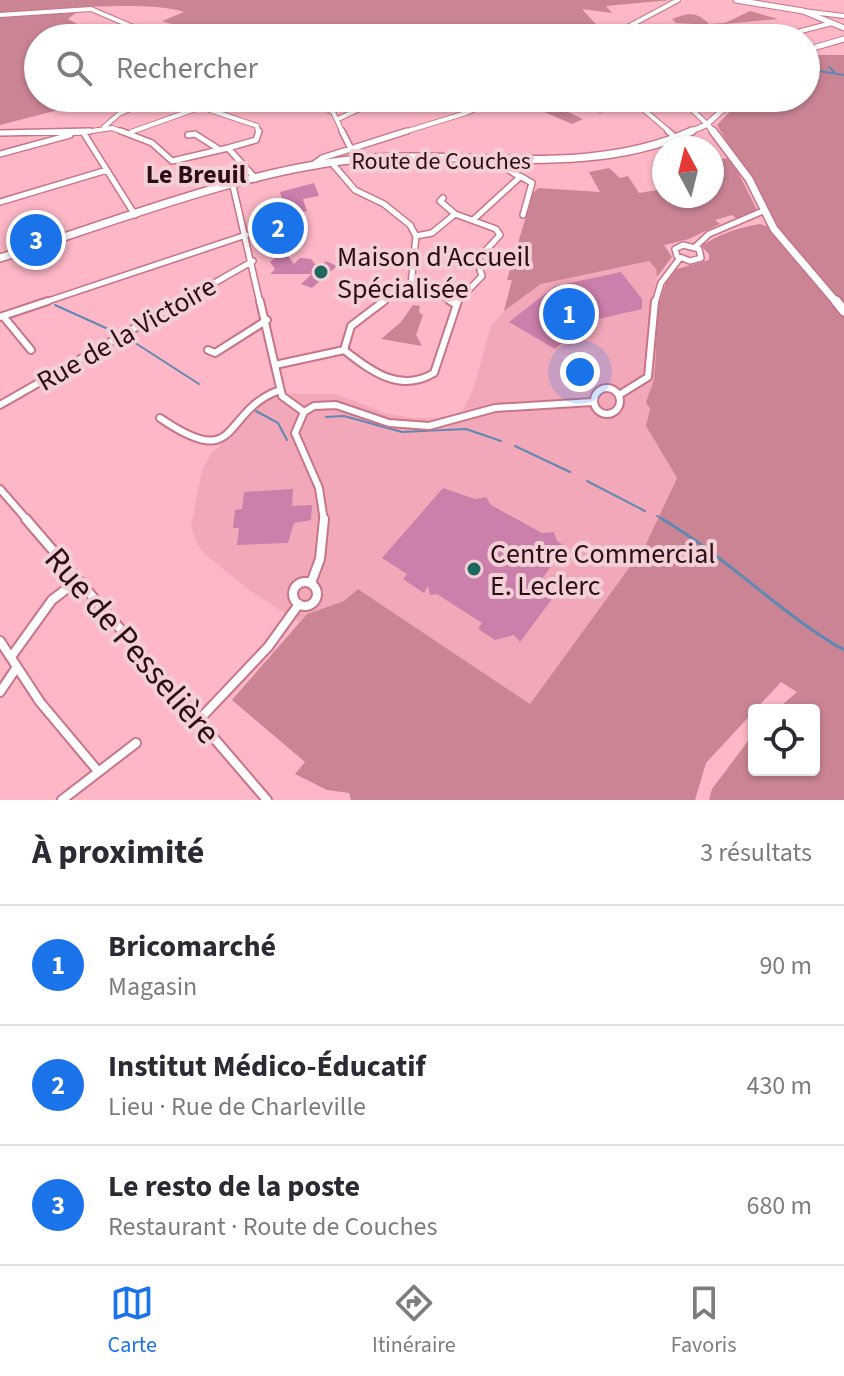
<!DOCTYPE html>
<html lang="fr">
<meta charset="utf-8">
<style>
:root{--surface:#fff;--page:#f2f2f3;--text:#2b2b33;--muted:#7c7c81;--line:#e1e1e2;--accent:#1a73e8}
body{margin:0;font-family:"Source Sans 3",sans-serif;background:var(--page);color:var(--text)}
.controls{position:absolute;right:24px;bottom:24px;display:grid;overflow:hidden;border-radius:8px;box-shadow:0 2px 6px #0004}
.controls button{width:72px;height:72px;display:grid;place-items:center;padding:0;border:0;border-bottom:2px solid var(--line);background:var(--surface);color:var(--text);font:40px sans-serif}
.compass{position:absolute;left:652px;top:136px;width:72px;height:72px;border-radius:50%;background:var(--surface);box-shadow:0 2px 6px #0004;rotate:353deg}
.you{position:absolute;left:580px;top:372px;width:28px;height:28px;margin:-20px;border:6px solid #fff;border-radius:50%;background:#1a73e8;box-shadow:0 0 0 12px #1a73e833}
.badge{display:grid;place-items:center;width:52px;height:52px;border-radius:50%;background:var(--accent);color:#fff;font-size:26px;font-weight:700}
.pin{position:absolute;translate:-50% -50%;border:4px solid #fff;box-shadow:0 2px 8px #0006}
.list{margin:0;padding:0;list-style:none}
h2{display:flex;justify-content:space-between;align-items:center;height:104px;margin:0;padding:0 32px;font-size:34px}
h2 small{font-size:26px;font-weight:400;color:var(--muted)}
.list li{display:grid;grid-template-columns:52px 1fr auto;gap:24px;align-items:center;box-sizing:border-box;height:120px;padding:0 32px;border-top:2px solid var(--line)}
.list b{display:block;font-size:30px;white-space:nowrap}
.list p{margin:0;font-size:26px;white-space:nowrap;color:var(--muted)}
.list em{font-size:26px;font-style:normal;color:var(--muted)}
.icon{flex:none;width:44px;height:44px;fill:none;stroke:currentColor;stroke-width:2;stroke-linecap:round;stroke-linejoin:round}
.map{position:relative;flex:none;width:844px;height:800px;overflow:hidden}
.search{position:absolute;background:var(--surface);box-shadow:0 2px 6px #0004;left:24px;right:24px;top:24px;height:88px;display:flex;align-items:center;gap:20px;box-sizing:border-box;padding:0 28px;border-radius:44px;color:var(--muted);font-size:30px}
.sheet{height:464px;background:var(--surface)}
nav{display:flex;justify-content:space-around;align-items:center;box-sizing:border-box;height:112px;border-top:2px solid var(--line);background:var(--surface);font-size:22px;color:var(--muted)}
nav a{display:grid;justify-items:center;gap:4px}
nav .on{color:var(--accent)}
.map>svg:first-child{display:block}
.built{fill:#f3a8b9}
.green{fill:#ca8494}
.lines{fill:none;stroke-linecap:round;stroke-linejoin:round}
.stream-far1{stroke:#6088b2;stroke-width:2}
.stream{stroke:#6088b2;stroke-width:3}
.building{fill:#cb7fab}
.street-far3-casing{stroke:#c67589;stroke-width:6}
.street-far2-casing{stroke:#c67589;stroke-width:8}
.street-far1-casing{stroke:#c67589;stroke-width:10}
.street-casing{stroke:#c67589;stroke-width:12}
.secondary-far2-casing{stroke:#c67589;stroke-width:7}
.secondary-far1-casing{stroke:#c67589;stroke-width:10}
.secondary-casing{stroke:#c67589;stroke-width:13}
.street-far3{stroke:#fff;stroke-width:4}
.street-far2{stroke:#fff;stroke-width:5}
.street-far1{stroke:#fff;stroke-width:6}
.street{stroke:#fff;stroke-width:8}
.secondary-far2{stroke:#fff;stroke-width:5}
.secondary-far1{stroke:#fff;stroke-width:7}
.secondary{stroke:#fff;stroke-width:9}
.poi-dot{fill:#1d675f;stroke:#f3cfd6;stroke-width:3}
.labels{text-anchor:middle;stroke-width:8;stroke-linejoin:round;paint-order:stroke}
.far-street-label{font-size:24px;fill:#2c0d16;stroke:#f3cfd6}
.far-quarter-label{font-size:26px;font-weight:bold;fill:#2c0d16;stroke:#f3cfd6}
.poi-label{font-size:28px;fill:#2c0d16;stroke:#f3cfd6;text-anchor:start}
.street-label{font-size:28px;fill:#2c0d16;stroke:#f3cfd6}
.near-street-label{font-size:34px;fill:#2c0d16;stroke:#f3cfd6}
</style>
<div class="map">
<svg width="844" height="800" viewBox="0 0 844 800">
<rect width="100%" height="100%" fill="#fdb7c6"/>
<path class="built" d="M 649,261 L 656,269 L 658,304 L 655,377 L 646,426 L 677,478 L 645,546 L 530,704 L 358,589 L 344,601 L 307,614 L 299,622 L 249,590 L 205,554 L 197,544 L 191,526 L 202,470 L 211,454 L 265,400 L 286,394 L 336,394 L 387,414 L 413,418 L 438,418 L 462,412 L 474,387 L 491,326 L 504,311 L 541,284 Z"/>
<path class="green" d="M 0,0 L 671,0 L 606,6 L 612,13 L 582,9 L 607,36 L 602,38 L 215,38 L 162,21 L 184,12 C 152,0 40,9 0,14 Z
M 78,11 L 68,19 L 103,38 L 38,38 L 38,98 L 48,98 L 62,109 L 0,125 L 0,16 Z
M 750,11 L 778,19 L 714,25 L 676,23 L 672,19 C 689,13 696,11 709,24 L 725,23 Z
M 664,26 L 720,27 L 749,38 L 676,38 L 654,32 Z
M 806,55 L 844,55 L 844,307 L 785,239 L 717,125 L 743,98 L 775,98 L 800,104 L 802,98 L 806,98 Z
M 512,98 L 621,98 L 608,105 L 612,109 L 600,113 L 577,104 L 566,111 L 583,119 L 572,124 Z
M 731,158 L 757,210 L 737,219 L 732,215 L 715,220 L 720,224 L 689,239 L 664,245 L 672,257 L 657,277 L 656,269 L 649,261 L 541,284 L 504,311 L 512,280 L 507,280 L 533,193 L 538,188 L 600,192 L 589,172 L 609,168 L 620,178 L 628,176 L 639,193 L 664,189 L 664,196 L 712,196 L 712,160 Z
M 760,224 L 769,227 L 844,314 L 844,800 L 709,800 L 712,789 L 754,733 L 754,770 L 814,770 L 814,710 L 776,710 L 797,692 L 781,682 L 706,763 L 695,800 L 351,800 L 349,793 L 327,790 L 295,774 L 305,762 L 232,700 L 307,614 L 344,601 L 358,589 L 530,704 L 645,546 L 677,478 L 646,426 L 650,408 L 646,403 C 648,394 653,386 654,378 C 659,340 651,304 673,270 L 709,260 L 709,254 L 701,246 C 720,234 737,228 760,224 Z
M 413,305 L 420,306 L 419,312 L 423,315 L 416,335 L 422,346 L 381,339 L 401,322 Z"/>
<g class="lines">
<path class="stream-far1" d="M 806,62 L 814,68
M 829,67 L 836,74
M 806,69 L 844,75
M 55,305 L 117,333
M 126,337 L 199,384
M 256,411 L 278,423 L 287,440
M 326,417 L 344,416 L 402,432 L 466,429 L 501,441
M 515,446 L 570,472
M 587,481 L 645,511
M 657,516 L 666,521"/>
<path class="stream" d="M 662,519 C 727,557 779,613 844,650"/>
</g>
<path class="building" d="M 314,183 L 319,196 L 303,199 L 307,211 L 287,216 L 292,230 L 268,235 L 263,218 L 259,219 L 257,213 L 284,207 L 280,192 Z
M 278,255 L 288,256 L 294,264 L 300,258 L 311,259 L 318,268 L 326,261 L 337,266 L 312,288 L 301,284 L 312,274 L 270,274 L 275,269 L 270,262 Z
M 621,272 L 642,299 L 642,309 L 598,319 L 571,345 L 565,341 L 555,349 L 509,322 L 555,286 Z
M 443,488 L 475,499 L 486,497 L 491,505 L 542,533 L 554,532 L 557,541 L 565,546 L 538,585 L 555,595 L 520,642 L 514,635 L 495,640 L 478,629 L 482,623 L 437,594 L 430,595 L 428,586 L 424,593 L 403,579 L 407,574 L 382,558 Z
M 293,489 L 292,506 L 312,505 L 311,520 L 294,523 L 288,543 L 237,545 L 239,528 L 233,528 L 235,510 L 242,509 L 244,492 Z"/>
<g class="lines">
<defs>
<path id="street-far3" d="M 803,11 L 844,16
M 0,15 L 91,9 L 159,38
M 751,30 L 778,37 L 832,23
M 607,38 L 678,0
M 86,98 L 84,103 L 90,105 L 132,107
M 304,98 L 333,112 L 343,133
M 460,98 L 479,108
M 680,98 L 708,125
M 636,103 L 671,133
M 322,106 L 338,98
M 338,119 L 383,98
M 104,127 L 119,114 L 154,98
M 131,132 L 201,107 L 257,126 L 258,133
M 0,133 L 78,133 L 112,128 L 126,133
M 401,133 L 466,113 L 499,98"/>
<path id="street-far2" d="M 121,131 L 152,143 L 172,161 L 228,148
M 342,131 L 351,149
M 668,131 L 677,139
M 83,132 L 135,215
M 0,133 L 90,131
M 188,135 L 195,134 L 217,148
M 0,154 L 70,135
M 331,162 L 355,190 L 384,204 L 410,225 L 416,236 L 411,285 L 391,293 L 382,303
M 314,164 L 322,158 L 407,131
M 520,176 L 532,183 L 523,215
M 256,179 L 228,148 L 256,140 L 259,131
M 233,186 L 260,303
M 443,198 L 440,201 L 455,214 L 496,229 L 500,235 L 477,260 L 482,276 L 456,303
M 0,202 L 107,170
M 473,220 L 520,177 L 493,160
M 416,236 L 432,233 L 455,214
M 683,245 L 699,249 L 701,258 L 690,261 L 677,256 L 675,249 Z
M 695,247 L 709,234 L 763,211
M 411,285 L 428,287 L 454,303
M 42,303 L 246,235
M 179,303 L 253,261
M 655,303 L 661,283 L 680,258"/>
<path id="street-far1" d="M 260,301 L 282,396 L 304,412
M 450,301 L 455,304
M 3,316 L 31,350
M 0,317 L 48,301
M 208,350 L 215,353 L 267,320
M 344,350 L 351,326 L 384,301
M 275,365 L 344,350 C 372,372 400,393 434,373 L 458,301
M594 401a13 13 0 1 1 26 0a13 13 0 1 1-26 0Z
M 619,395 L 648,377 L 655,301
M 0,405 L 182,301
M 160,418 C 242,474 220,411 280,390
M 0,489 L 28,521
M 324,521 L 319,488 L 295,433 L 304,412 L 314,406 L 336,405 L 389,423 L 429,426 L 495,408 L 592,402"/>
<path id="street" d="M 26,519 L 267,800
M293 594a12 12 0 1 1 24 0a12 12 0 1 1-24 0Z
M 311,583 L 320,559 L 324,519
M 0,641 L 40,702 L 97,770
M 11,657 L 52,600 L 77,581
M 0,692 L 17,667
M 198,721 L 268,647 L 299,604
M 62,800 L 136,743"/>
<path id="secondary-far2" d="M 736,0 L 803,11 L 844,28
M 806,50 L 844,39
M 708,125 L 714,133
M 687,133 L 706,125 L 736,98"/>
<path id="secondary-far1" d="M 713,131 L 749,179 L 774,229 L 837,303
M 0,258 C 108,224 239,172 350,160 C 464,148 584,180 692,131"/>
<path id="secondary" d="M 836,301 L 844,311"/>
</defs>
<use href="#street-far3" class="street-far3-casing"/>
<use href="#street-far2" class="street-far2-casing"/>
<use href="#street-far1" class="street-far1-casing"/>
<use href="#street" class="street-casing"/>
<use href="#secondary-far2" class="secondary-far2-casing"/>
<use href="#secondary-far1" class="secondary-far1-casing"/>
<use href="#secondary" class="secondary-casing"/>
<use href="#street-far3" class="street-far3"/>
<use href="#street-far2" class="street-far2"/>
<use href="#street-far1" class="street-far1"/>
<use href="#street" class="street"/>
<use href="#secondary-far2" class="secondary-far2"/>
<use href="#secondary-far1" class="secondary-far1"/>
<use href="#secondary" class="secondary"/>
</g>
<g class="poi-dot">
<circle cx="321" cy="272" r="8"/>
<circle cx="474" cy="569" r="8"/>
</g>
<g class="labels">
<g class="far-street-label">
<text x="441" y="169">Route de Couches</text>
</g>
<g class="far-quarter-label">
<text x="196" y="183">Le Breuil</text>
</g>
<g class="poi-label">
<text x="337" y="266">Maison d'Accueil<tspan x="337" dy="32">Spécialisée</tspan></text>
<text x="490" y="563">Centre Commercial<tspan x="490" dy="32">E. Leclerc</tspan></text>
</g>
<g class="street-label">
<text transform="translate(126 333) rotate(-30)" y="10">Rue de la Victoire</text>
</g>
<g class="near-street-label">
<text transform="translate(133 645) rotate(49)" y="12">Rue de Pesselière</text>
</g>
</g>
</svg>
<div class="controls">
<button><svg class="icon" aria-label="locate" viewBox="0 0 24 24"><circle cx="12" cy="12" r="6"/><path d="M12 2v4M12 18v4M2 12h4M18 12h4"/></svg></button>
</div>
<svg class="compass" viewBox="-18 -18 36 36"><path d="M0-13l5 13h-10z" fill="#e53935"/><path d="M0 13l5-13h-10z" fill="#7c7c81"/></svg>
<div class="you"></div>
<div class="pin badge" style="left:569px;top:314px">1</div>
<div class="pin badge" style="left:278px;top:228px">2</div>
<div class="pin badge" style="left:36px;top:240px">3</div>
<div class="search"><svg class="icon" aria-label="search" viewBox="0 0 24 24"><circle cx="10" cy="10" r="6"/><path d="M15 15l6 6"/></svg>Rechercher</div>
</div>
<section class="sheet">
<h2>À proximité<small>3 résultats</small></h2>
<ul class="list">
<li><span class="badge">1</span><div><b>Bricomarché</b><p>Magasin</p></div><em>90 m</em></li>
<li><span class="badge">2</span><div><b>Institut Médico-Éducatif</b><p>Lieu · Rue de Charleville</p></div><em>430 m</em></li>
<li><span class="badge">3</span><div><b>Le resto de la poste</b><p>Restaurant · Route de Couches</p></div><em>680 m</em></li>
</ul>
</section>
<nav>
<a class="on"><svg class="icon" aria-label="map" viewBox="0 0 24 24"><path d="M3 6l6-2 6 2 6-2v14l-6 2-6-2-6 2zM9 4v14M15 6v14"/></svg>Carte</a>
<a><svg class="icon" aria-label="directions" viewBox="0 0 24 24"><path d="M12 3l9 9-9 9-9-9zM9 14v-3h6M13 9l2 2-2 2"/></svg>Itinéraire</a>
<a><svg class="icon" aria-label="saved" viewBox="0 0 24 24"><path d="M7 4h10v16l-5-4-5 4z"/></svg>Favoris</a>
</nav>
